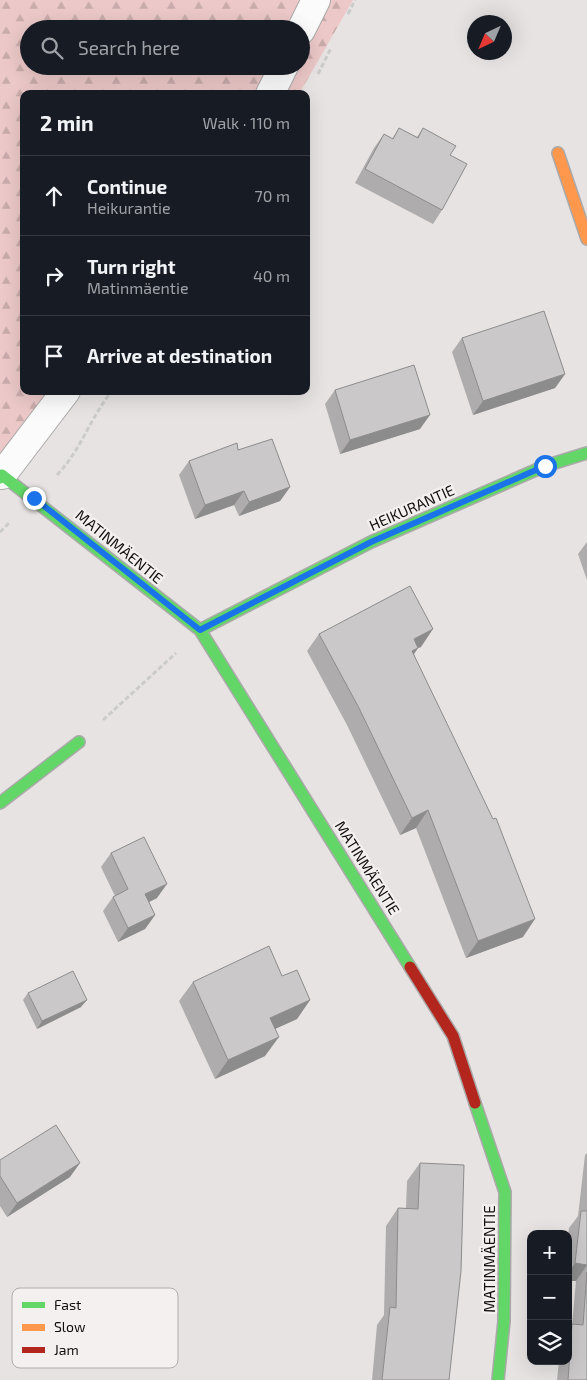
<!DOCTYPE html>
<meta charset="utf-8">
<style>
:root{--surface:#171b24;--page:#242831;--text:#f1f3f6;--muted:#9ea1a6;--line:#363941}
body{margin:0;font-family:"Exo 2",sans-serif;background:var(--page);color:var(--text)}
.controls{position:absolute;right:15px;bottom:15px;display:grid;overflow:hidden;border-radius:10px;box-shadow:0 5px 20px #0002}
.controls button{width:45px;height:45px;display:grid;place-items:center;padding:0;border:0;border-bottom:1px solid var(--line);background:var(--surface);color:var(--text);font:25px sans-serif}
.compass{position:absolute;left:467px;top:15px;width:45px;height:45px;border-radius:50%;background:var(--surface);box-shadow:0 5px 20px #0002;rotate:224deg}
.stop{position:absolute;width:15px;height:15px;margin:-11px;border:4px solid #1a73e8;border-radius:50%;background:#fff}
.stop.end{background:#1a73e8;border-color:#fff;box-shadow:0 1px 5px #0008}
.list{margin:0;padding:0;list-style:none}
h2{display:flex;justify-content:space-between;align-items:center;height:65px;margin:0;padding:0 20px;font-size:21px}
h2 small{font-size:16px;font-weight:400;color:var(--muted)}
.list li{display:grid;grid-template-columns:32px 1fr auto;gap:15px;align-items:center;box-sizing:border-box;height:80px;padding:0 20px;border-top:1px solid var(--line)}
.list b{display:block;font-size:19px;white-space:nowrap}
.list p{margin:0;font-size:16px;white-space:nowrap;color:var(--muted)}
.list em{font-size:16px;font-style:normal;color:var(--muted)}
.icon{flex:none;width:28px;height:28px;fill:none;stroke:currentColor;stroke-width:2;stroke-linecap:round;stroke-linejoin:round}
.map{position:relative;flex:none;width:587px;height:1380px;overflow:hidden}
.search{position:absolute;background:var(--surface);box-shadow:0 5px 20px #0002;left:20px;top:20px;width:290px;height:55px;display:flex;align-items:center;gap:12px;box-sizing:border-box;padding:0 18px;border-radius:28px;color:var(--muted);font-size:19px}
.panel{position:absolute;background:var(--surface);box-shadow:0 5px 20px #0002;left:20px;top:90px;width:290px;height:305px;border-radius:10px}
.map>svg:first-child{display:block}
.forest{fill:url(#forest-firs);fill-rule:evenodd}
.lines{fill:none;stroke-linecap:round;stroke-linejoin:round}
.street-casing{stroke:#aba9a9;stroke-width:30}
.fast-casing{stroke:#aba9a9;stroke-width:14}
.slow-casing{stroke:#aba9a9;stroke-width:14}
.jam-casing{stroke:#aba9a9;stroke-width:14}
.path{stroke:#cccbcb;stroke-width:3;stroke-dasharray:5 2.5;stroke-linecap:butt}
.street{stroke:#fbfbfb;stroke-width:28}
.fast{stroke:#63d668;stroke-width:11}
.slow{stroke:#ff974d;stroke-width:11}
.jam{stroke:#b3261e;stroke-width:11}
.wall{fill:#aeacac}
.shaded-wall{fill:#8d8c8c}
.building{fill:#cac8c8;stroke:#8d8c8c}
.route{stroke:#1a73e8;stroke-width:6}
.labels{text-anchor:middle;stroke-width:4.5;stroke-linejoin:round;paint-order:stroke}
.street-label{font-size:15px;fill:#100e0e;stroke:#f5f0f0}
.key{fill:#f5f0f0;stroke:#b0acac;stroke-width:1}
.key-label{font-size:14px;fill:#100e0e}
</style>
<div class="map">
<svg width="587" height="1380" viewBox="0 0 587 1380">
<defs>
<pattern id="forest-firs" width="22" height="20" patternUnits="userSpaceOnUse" patternTransform="scale(1.25)"><rect width="22" height="20" fill="#ecc8c8"/><path d="M5 1l3.5 6h-7zM16 11l3.5 6h-7z" fill="#c9abab"/></pattern>
</defs>
<rect width="100%" height="100%" fill="#e7e3e3"/>
<path class="forest" d="M 0,0 L 353,0 L 299,94 L 24,94 L 24,391 L 58,391 L 0,457 ZM 29,29 L 301,29 L 301,66 L 29,66 Z"/>
<g class="lines">
<defs>
<path id="street" d="M 301,30 L 316,0
M 270,94 L 284,66
M 2,475 L 66,391"/>
<path id="fast" d="M 0,478 L 2,475 L 200,630 L 410,967
M 200,630 L 371,542 L 545,466 L 587,453
M 0,803 L 79,742
M 475,1103 L 505,1192 L 504,1321 L 498,1380"/>
<path id="slow" d="M 558,153 L 587,239"/>
<path id="jam" d="M 410,967 L 453,1036 L 475,1103"/>
</defs>
<use href="#street" class="street-casing"/>
<use href="#fast" class="fast-casing"/>
<use href="#slow" class="slow-casing"/>
<use href="#jam" class="jam-casing"/>
<path class="path" d="M 348,14 L 355,0
M 318,74 L 331,48
M 57,475 C 81,450 90,418 112,391
M 0,532 L 10,522
M 103,720 L 176,653"/>
<use href="#street" class="street"/>
<use href="#fast" class="fast"/>
<use href="#slow" class="slow"/>
<use href="#jam" class="jam"/>
</g>
<path class="wall" d="M 399,128 L 417,137 L 423,128 L 450,155 L 442,210 L 433,224 L 355,183 L 374,148 L 384,134 L 392,139 Z
M 462,338 L 565,374 L 555,388 L 473,415 L 452,352 Z
M 335,390 L 420,429 L 340,454 L 325,404 Z
M 238,450 L 290,487 L 280,501 L 239,516 L 234,505 L 195,519 L 179,475 L 189,461 Z
M 587,542 L 587,580 L 578,554 Z
M 319,634 L 421,647 L 418,648 L 414,654 L 523,937 L 466,958 L 416,828 L 400,835 L 347,725 L 307,651 Z
M 111,853 L 157,898 L 149,902 L 155,915 L 145,929 L 118,942 L 103,911 L 113,897 L 115,896 L 101,867 Z
M 282,976 L 310,1000 L 297,1019 L 275,1029 L 265,1056 L 215,1079 L 179,1001 L 193,982 Z
M 28,993 L 81,1007 L 37,1029 L 23,1000 Z
M 587,1153 L 587,1380 L 557,1380 L 559,1361 L 568,1361 L 568,1330 L 572,1325 L 576,1281 L 568,1281 L 568,1236 L 569,1228 L 578,1216 L 585,1155 Z
M 0,1160 L 70,1177 L 7,1217 L 0,1206 Z
M 420,1163 L 449,1380 L 372,1380 L 377,1325 L 384,1315 L 386,1226 L 398,1208 L 406,1208 L 407,1181 Z"/>
<path class="shaded-wall" d="M 565,374 L 555,388 L 473,415 L 483,401 Z
M 430,415 L 420,429 L 340,454 L 350,440 Z
M 290,487 L 280,501 L 239,516 L 249,502 Z
M 244,491 L 234,505 L 195,519 L 205,505 Z
M 433,629 L 421,647 L 418,648 L 406,665 L 414,639 Z
M 428,810 L 416,828 L 400,835 L 412,818 Z
M 167,884 L 157,898 L 135,909 L 145,894 Z
M 155,915 L 145,929 L 118,942 L 128,928 Z
M 535,919 L 523,937 L 466,958 L 478,941 Z
M 87,1000 L 81,1007 L 37,1029 L 42,1021 Z
M 310,1000 L 297,1019 L 257,1037 L 270,1018 Z
M 279,1037 L 265,1056 L 215,1079 L 228,1060 Z
M 80,1163 L 70,1177 L 7,1217 L 17,1203 Z
M 575,1263 L 587,1265 L 576,1281 L 568,1281 L 568,1273 Z"/>
<path class="building" d="M 399,128 L 418,138 L 423,128 L 456,146 L 450,155 L 467,164 L 442,210 L 365,169 L 384,134 L 393,139 Z
M 544,311 L 565,374 L 483,401 L 462,338 Z
M 414,365 L 430,415 L 350,440 L 335,390 Z
M 272,439 L 290,487 L 249,502 L 244,491 L 205,505 L 189,461 L 237,443 L 238,450 Z
M 410,586 L 433,629 L 414,639 L 418,648 L 412,651 L 493,819 L 496,818 L 535,919 L 478,941 L 428,810 L 412,818 L 359,708 L 319,634 Z
M 144,837 L 167,884 L 145,894 L 155,915 L 128,928 L 113,897 L 128,889 L 111,853 Z
M 269,946 L 282,976 L 297,970 L 310,1000 L 270,1018 L 279,1037 L 228,1060 L 193,982 Z
M 73,971 L 87,1000 L 42,1021 L 28,993 Z
M 56,1125 L 80,1163 L 17,1203 L 0,1176 L 0,1160 Z
M 420,1163 L 464,1165 L 461,1271 L 449,1380 L 382,1380 L 390,1307 L 396,1308 L 398,1208 L 418,1209 Z
M 581,1211 L 587,1211 L 587,1265 L 575,1263 Z
M 587,1272 L 587,1380 L 568,1380 L 572,1324 L 583,1325 Z"/>
<g class="lines">
<path class="route" d="M 34,498 L 200,630 L 371,542 L 545,466"/>
</g>
<g class="labels">
<g class="street-label">
<text transform="translate(412 508) rotate(-24)" y="5">HEIKURANTIE</text>
<text transform="translate(119 547) rotate(39)" y="5">MATINMÄENTIE</text>
<text transform="translate(367 868) rotate(58)" y="5">MATINMÄENTIE</text>
<text transform="translate(490 1259) rotate(-90)" y="5">MATINMÄENTIE</text>
</g>
</g>
<rect x="12" y="1288" width="166" height="80" rx="8" class="key"/>
<rect x="22" y="1302" width="23" height="6" fill="#63d668"/>
<rect x="22" y="1324" width="23" height="7" fill="#ff974d"/>
<rect x="22" y="1347" width="23" height="6" fill="#b3261e"/>
<g class="key-label">
<text x="54" y="1310">Fast</text>
<text x="54" y="1332">Slow</text>
<text x="54" y="1355">Jam</text>
</g>
</svg>
<div class="controls">
<button>+</button>
<button>−</button>
<button><svg class="icon" aria-label="layers" viewBox="0 0 24 24"><path d="M12 4l9 5-9 5-9-5zM3 14l9 5 9-5"/></svg></button>
</div>
<svg class="compass" viewBox="-18 -18 36 36"><path d="M0-13l5 13h-10z" fill="#e53935"/><path d="M0 13l5-13h-10z" fill="#9ea1a6"/></svg>
<div class="stop" style="left:545px;top:466px"></div>
<div class="stop end" style="left:34px;top:498px"></div>
<div class="search"><svg class="icon" aria-label="search" viewBox="0 0 24 24"><circle cx="10" cy="10" r="6"/><path d="M15 15l6 6"/></svg>Search here</div>
<section class="panel">
<h2>2 min<small>Walk · 110 m</small></h2>
<ul class="list">
<li><svg class="icon" aria-label="ahead" viewBox="0 0 24 24"><path d="M12 20V5M6 11l6-6 6 6"/></svg><div><b>Continue</b><p>Heikurantie</p></div><em>70 m</em></li>
<li><svg class="icon" aria-label="right" viewBox="0 0 24 24"><path d="M7 20v-9h11M14 6l5 5-5 5"/></svg><div><b>Turn right</b><p>Matinmäentie</p></div><em>40 m</em></li>
<li><svg class="icon" aria-label="arrive" viewBox="0 0 24 24"><path d="M6 21V4h12l-3 4 3 4H6"/></svg><div><b>Arrive at destination</b></div></li>
</ul>
</section>
</div>
